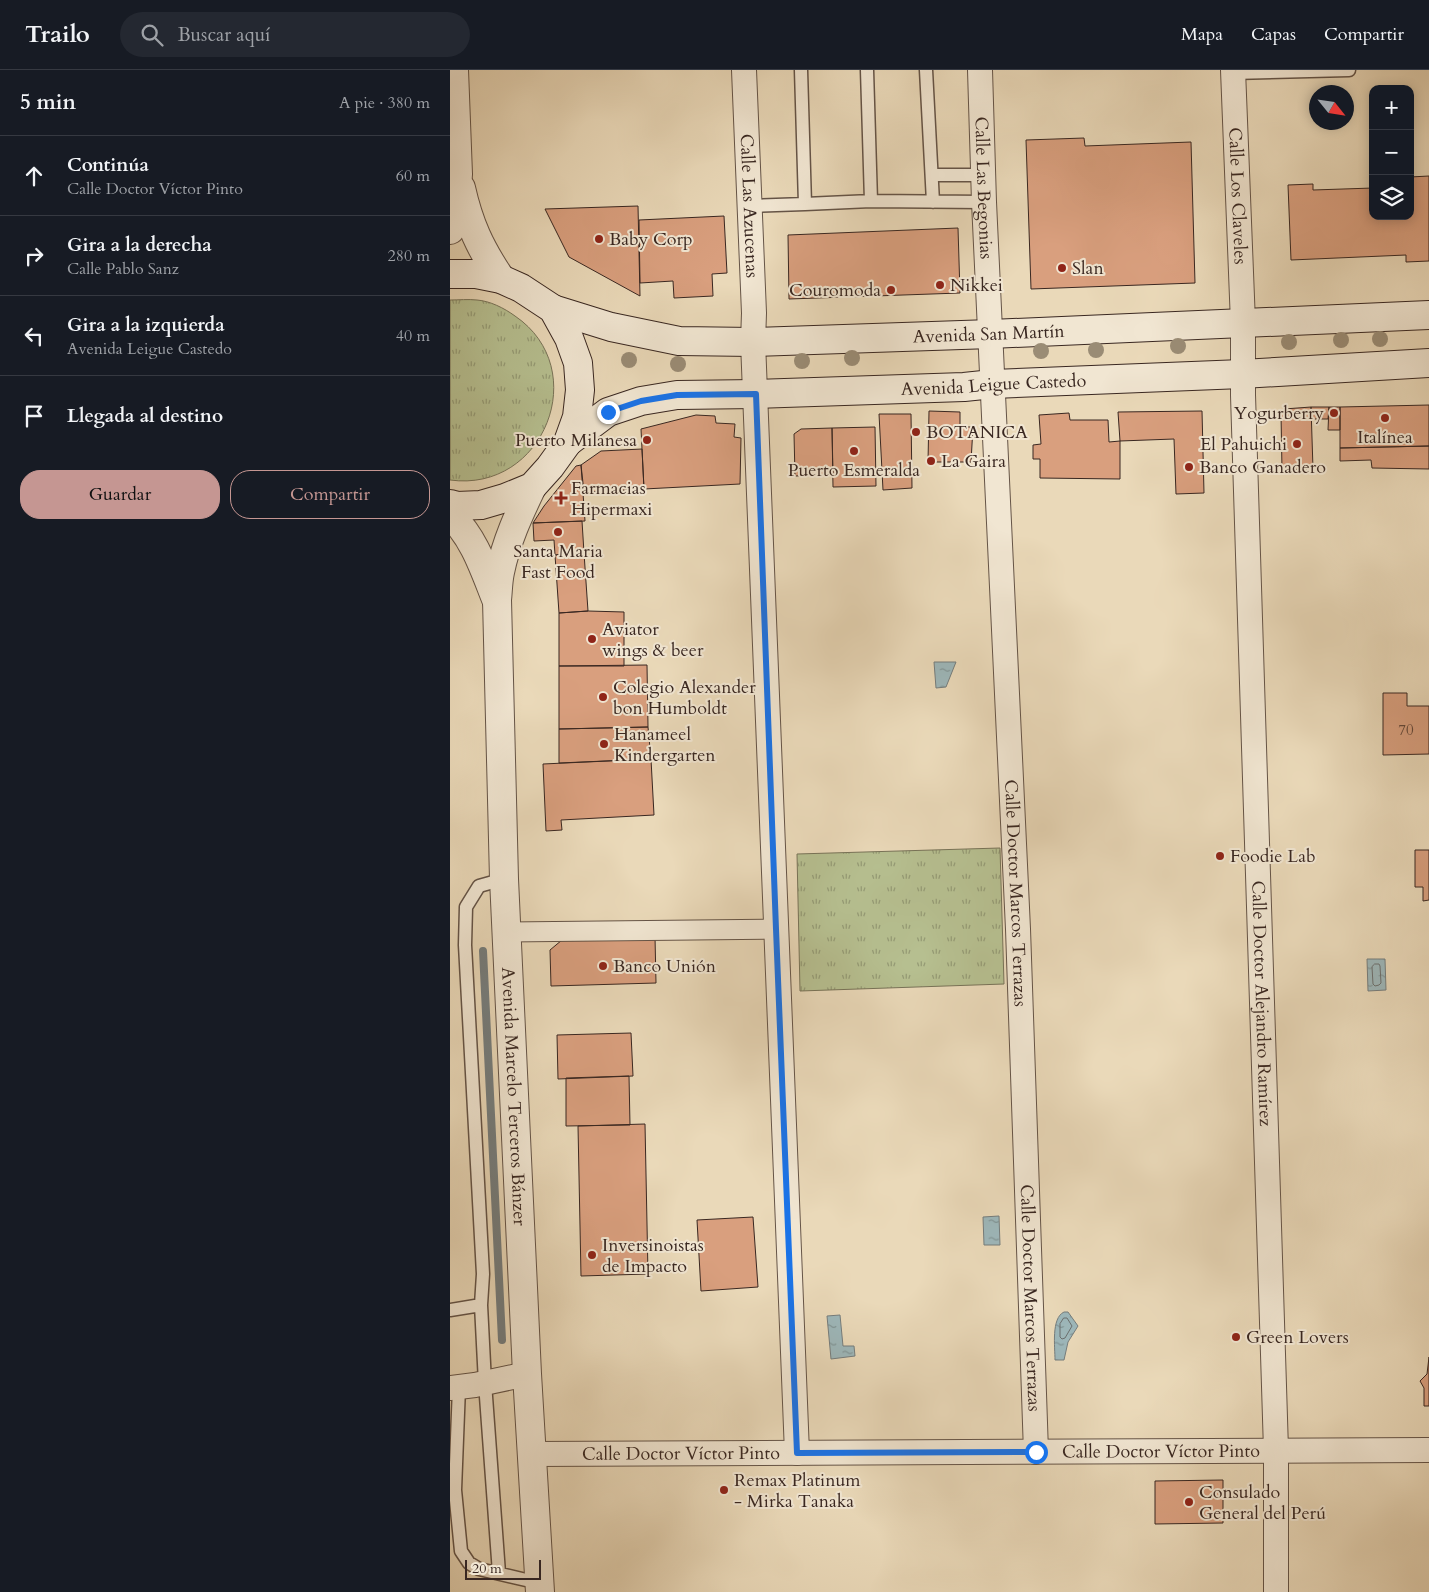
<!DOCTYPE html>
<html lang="es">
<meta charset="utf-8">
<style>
:root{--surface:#171b24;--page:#242831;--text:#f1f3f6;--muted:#9ea1a6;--line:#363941;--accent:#c59692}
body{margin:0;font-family:Cardo,serif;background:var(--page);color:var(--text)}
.controls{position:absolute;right:15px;top:15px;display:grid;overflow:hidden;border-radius:10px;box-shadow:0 2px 12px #0003}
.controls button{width:45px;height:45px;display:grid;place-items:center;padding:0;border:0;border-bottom:1px solid var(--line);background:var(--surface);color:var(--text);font:25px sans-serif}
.compass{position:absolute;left:859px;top:15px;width:45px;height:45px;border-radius:50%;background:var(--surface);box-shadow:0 2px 12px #0003;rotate:120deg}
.scale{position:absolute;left:15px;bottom:12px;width:76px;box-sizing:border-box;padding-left:5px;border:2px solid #392721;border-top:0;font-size:14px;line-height:18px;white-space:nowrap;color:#392721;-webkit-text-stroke:4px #f1e6d2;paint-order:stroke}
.stop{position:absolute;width:15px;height:15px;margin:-11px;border:4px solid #1a73e8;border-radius:50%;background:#fff}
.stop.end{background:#1a73e8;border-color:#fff;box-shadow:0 1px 5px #0008}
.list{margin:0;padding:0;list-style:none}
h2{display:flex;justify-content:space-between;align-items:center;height:65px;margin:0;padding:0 20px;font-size:21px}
h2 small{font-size:16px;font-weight:400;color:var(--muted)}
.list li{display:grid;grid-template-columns:32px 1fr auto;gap:15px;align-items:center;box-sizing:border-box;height:80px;padding:0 20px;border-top:1px solid var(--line)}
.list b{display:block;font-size:19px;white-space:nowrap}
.list p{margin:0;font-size:16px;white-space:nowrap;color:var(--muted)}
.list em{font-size:16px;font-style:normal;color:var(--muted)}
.actions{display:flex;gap:10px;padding:15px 20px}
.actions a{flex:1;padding:11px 0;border:1px solid var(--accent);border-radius:20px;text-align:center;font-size:18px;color:var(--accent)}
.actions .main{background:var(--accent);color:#111}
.icon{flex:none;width:28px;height:28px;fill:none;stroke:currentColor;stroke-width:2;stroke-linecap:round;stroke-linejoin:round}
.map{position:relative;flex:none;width:979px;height:1522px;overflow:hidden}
header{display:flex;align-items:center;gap:30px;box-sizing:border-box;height:70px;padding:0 25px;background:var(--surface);border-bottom:1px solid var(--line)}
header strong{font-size:24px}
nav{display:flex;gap:28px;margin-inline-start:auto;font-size:18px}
.search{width:350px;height:45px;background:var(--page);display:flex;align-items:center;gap:12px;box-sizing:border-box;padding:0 18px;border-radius:28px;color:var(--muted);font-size:19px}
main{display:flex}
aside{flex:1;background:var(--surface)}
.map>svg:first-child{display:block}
.grass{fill:url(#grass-tufts);stroke:#787358}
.water{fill:url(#water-ripples);stroke:#757d7d}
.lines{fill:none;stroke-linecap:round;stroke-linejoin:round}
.shore{stroke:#6b6f6e;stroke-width:1}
.stream{stroke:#757d7d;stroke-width:8}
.building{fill:#d99f7e;stroke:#392721}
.service-casing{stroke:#655447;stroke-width:15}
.pedestrian-casing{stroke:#655447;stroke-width:21}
.minor-casing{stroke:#655447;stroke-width:26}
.tertiary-casing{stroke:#655447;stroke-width:30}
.secondary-casing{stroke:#392721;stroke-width:30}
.service{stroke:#f1e6d2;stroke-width:12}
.pedestrian{stroke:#f1e6d2;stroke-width:19}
.minor{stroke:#f1e6d2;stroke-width:24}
.tertiary{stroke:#f1e6d2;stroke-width:28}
.secondary{stroke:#f1e6d2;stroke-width:28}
.tree{fill:#9a8c75}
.route{stroke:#1a73e8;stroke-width:6}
.poi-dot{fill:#8f2418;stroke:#f1e6d2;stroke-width:2}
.labels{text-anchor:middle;stroke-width:4;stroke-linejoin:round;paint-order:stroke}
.number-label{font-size:15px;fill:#614538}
.street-label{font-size:18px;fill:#392721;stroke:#f1e6d2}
.poi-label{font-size:18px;fill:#392721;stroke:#f1e6d2;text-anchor:start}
</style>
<header>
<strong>Trailo</strong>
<div class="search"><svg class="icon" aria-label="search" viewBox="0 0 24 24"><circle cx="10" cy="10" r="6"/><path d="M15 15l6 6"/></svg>Buscar aquí</div>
<nav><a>Mapa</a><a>Capas</a><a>Compartir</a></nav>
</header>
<main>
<aside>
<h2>5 min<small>A pie · 380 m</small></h2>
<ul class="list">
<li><svg class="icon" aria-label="ahead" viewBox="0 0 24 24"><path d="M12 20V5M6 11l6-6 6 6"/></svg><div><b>Continúa</b><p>Calle Doctor Víctor Pinto</p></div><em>60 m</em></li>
<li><svg class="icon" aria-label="right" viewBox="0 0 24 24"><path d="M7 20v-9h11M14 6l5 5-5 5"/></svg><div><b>Gira a la derecha</b><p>Calle Pablo Sanz</p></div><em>280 m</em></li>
<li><svg class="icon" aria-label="left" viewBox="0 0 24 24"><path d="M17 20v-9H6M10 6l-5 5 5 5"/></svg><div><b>Gira a la izquierda</b><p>Avenida Leigue Castedo</p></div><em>40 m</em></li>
<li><svg class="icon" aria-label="arrive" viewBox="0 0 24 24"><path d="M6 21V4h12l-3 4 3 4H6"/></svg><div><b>Llegada al destino</b></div></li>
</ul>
<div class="actions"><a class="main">Guardar</a><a>Compartir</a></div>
</aside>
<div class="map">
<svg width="979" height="1522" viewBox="0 0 979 1522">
<defs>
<pattern id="grass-tufts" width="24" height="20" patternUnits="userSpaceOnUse" patternTransform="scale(1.25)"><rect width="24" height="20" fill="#b6bf90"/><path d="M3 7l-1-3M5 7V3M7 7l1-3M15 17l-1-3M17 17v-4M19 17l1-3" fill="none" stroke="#959b75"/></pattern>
<pattern id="water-ripples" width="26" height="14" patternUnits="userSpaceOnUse" patternTransform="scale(1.25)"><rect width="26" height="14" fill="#9db7ba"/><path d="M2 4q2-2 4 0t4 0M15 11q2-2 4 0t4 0" fill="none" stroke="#819597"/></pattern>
</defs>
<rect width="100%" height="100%" fill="#ead9b9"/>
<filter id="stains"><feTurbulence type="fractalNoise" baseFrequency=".004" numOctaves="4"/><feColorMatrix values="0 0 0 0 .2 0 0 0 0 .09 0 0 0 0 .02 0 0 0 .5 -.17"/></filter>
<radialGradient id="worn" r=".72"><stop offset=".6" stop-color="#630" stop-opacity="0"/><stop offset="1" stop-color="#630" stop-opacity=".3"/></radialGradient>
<path class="grass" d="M 0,230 C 9,230 18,229 27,230 C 40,231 54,238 65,246 C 143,299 94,423 0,410 Z
M 550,778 L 554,914 L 350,921 L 347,784 Z"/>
<path class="water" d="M 484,592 L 506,592 L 496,617 L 486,618 Z
M 917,889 L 935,889 L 936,920 L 918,921 Z
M 549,1146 L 550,1175 L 534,1175 L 533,1147 Z
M 614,1242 L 618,1242 L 628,1256 L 618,1272 L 614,1290 L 605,1290 C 605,1277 601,1248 614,1242 Z
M 390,1245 L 393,1276 L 404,1276 L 405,1286 L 381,1289 L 377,1246 Z"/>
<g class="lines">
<path class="shore" d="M 925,894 L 929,894 L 930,896 L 931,913 L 929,915 L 925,916 L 923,914 L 922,897 Z
M 614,1248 L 617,1248 L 622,1256 L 615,1268 L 612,1269 L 610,1267 L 610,1254 Z"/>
<path class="stream" d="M 33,881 L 52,1270"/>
</g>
<path class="building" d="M 634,68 L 635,76 L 741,72 L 745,213 L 581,219 L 576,70 Z
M 979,106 L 979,191 L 956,192 L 956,185 L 841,190 L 838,115 L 863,114 L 863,120 L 923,118 L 923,146 L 960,146 L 960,107 Z
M 188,136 L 190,226 L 119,187 L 95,139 Z
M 274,146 L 277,203 L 262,204 L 263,226 L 224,228 L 223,211 L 190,213 L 189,150 Z
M 508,158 L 510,223 L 339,229 L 338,165 Z
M 979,335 L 979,376 L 890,378 L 890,337 Z
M 861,337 L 879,337 L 878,349 L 861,349 Z
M 861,337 L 863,399 L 832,400 L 831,344 L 834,339 Z
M 879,337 L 890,337 L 890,360 L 878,360 Z
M 479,341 L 510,342 L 510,357 L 523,357 L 521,392 L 478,392 Z
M 752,341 L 754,423 L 726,424 L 724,369 L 670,371 L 668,342 Z
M 619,343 L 620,350 L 658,350 L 659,372 L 670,371 L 670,409 L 590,408 L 590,389 L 583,389 L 583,375 L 591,374 L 589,345 Z
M 429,344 L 461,344 L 462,418 L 433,420 Z
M 246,345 L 265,346 L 266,353 L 285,354 L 284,367 L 291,368 L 290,414 L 194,419 L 191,359 Z
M 425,357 L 426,416 L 383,417 L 382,358 Z
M 382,358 L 383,405 L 345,406 L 344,364 L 351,359 Z
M 979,376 L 979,399 L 922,398 L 921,390 L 890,391 L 890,378 Z
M 192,379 L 194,419 L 134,422 L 131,395 L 151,381 Z
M 131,395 L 135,451 L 83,453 L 94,436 L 126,396 Z
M 132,451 L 134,483 L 105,485 L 104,470 L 84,471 L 83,453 Z
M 134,483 L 138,541 L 109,543 L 105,485 Z
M 138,541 L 174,542 L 174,596 L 109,596 L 109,543 Z
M 197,595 L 198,657 L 109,659 L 109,596 Z
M 933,623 L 957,623 L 957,636 L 979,636 L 979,684 L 933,685 Z
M 198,657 L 201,689 L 109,693 L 109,659 Z
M 201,689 L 204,745 L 111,750 L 112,760 L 96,761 L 93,694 Z
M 965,780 L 979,780 L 979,830 L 973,831 L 973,817 L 965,817 Z
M 205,867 L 206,913 L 101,916 L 100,880 L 112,870 Z
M 181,963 L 183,1006 L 108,1009 L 107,965 Z
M 179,1006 L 180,1055 L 116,1056 L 116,1008 Z
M 195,1054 L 198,1204 L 131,1206 L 128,1056 Z
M 303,1147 L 308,1217 L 251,1221 L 247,1150 Z
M 979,1287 L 979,1336 L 974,1336 L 974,1318 L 970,1311 L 977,1304 Z
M 773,1410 L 773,1453 L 705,1454 L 705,1411 Z"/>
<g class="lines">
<defs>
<path id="service" d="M 351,0 L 355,134 L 421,131 L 534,132
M 417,0 L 421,131
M 476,0 L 483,132
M 783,3 L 899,0
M 482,105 L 534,105
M 301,136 L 355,134
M 31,1235 L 35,1313 L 49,1503
M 0,1240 L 31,1235 L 33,1204 L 15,875 L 16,837 L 29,816 L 54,809
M 9,1317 L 5,1420 L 11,1481 L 19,1493 L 29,1499 L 89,1513"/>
<path id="pedestrian" d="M 56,862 L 326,859"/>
<g id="minor">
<path id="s1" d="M 294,0 L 304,243 L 303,272 L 347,1383"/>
<path id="s2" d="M 530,0 L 534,132 L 568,859 L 586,1382"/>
<path id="s3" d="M 783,0 L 793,253 L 793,325 L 826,1380 L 826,1522"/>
<path d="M 0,1318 L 25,1315 L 77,1304"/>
<path id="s4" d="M 82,1384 L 979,1380"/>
</g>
<g id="tertiary">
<path d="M 11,118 C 19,154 30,178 51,209"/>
<path d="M 0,160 L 6,132 L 8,104 L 4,0"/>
<path id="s5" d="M 82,417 C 69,444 56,472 50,502 C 48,511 48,521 47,530 L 54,809 L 77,1304 L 90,1522"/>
<path d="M 0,445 C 24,467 34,499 46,529"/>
</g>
<g id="secondary">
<path d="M 0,204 L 26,204 L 51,209 L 71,218 L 103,239 L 119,268 L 128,293 L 130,320 L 127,347 L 118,372 L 100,397 L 82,417 L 55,428 L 31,435 L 7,436 L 0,434"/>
<path id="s6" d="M 103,239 L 161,257 L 229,271 L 303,272 L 541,264 L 979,245"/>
<path id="s7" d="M 118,372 L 158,342 L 191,331 L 227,325 L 306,324 L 514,317 L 543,314 L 792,304 L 979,293"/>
</g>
</defs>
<use href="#service" class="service-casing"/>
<use href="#pedestrian" class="pedestrian-casing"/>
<use href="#minor" class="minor-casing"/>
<use href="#tertiary" class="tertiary-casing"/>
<use href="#secondary" class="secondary-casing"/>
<use href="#service" class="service"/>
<use href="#pedestrian" class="pedestrian"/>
<use href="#minor" class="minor"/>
<use href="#tertiary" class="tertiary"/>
<use href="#secondary" class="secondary"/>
</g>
<g class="tree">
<circle cx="930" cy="269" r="8"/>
<circle cx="891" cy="270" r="8"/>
<circle cx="839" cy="272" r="8"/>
<circle cx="728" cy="276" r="8"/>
<circle cx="646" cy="280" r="8"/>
<circle cx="591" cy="281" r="8"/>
<circle cx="402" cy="288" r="8"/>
<circle cx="179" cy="290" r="8"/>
<circle cx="352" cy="291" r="8"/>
<circle cx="228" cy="294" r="8"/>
</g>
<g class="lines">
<path class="route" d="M 158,342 L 191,331 L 227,325 L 306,324 L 326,859 L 347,1383 L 586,1382"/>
</g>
<g class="poi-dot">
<circle cx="149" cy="169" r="5"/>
<circle cx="612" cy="198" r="5"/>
<circle cx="490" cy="215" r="5"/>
<circle cx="441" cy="220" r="5"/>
<circle cx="884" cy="343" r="5"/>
<circle cx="935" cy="348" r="5"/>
<circle cx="466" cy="362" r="5"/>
<circle cx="197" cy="370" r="5"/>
<circle cx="847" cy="374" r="5"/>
<circle cx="404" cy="381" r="5"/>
<circle cx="481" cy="391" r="5"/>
<circle cx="739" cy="397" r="5"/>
<path d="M108.5 420.5h5v5h5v5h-5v5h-5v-5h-5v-5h5z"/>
<circle cx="108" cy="462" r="5"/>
<circle cx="142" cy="569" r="5"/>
<circle cx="153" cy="627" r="5"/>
<circle cx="154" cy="674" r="5"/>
<circle cx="770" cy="786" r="5"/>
<circle cx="153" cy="896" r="5"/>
<circle cx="142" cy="1185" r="5"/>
<circle cx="786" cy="1267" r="5"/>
<circle cx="274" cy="1420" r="5"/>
<circle cx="739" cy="1432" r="5"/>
</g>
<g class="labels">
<g class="number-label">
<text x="956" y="665">70</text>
</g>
<g class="street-label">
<text dy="6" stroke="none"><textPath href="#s2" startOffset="118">Calle Las Begonias</textPath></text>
<text dy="6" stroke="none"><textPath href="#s3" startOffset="126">Calle Los Claveles</textPath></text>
<text dy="6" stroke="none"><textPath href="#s1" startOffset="136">Calle Las Azucenas</textPath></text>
<text dy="6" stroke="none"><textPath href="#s6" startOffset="440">Avenida San Martín</textPath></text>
<text dy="6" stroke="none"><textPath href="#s7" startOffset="438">Avenida Leigue Castedo</textPath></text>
<text dy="6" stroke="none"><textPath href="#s2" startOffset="824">Calle Doctor Marcos Terrazas</textPath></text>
<text dy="6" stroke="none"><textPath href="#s3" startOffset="934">Calle Doctor Alejandro Ramírez</textPath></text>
<text dy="6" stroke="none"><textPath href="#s5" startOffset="616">Avenida Marcelo Terceros Bánzer</textPath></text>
<text dy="6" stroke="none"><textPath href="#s2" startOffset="1229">Calle Doctor Marcos Terrazas</textPath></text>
<text dy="6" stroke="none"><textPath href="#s4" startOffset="629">Calle Doctor Víctor Pinto</textPath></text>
<text dy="6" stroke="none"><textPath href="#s4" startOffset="149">Calle Doctor Víctor Pinto</textPath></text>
</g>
<g class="poi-label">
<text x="159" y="175">Baby Corp</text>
<text x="622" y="204">Slan</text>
<text x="500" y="221">Nikkei</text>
<text x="431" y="226" text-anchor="end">Couromoda</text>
<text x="874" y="349" text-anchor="end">Yogurberry</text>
<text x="476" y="368">BOTANICA</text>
<text x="935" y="373" text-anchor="middle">Italínea</text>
<text x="187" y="376" text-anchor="end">Puerto Milanesa</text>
<text x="837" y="380" text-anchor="end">El Pahuichi</text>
<text x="491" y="397">La Gaira</text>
<text x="749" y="403">Banco Ganadero</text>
<text x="404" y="406" text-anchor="middle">Puerto Esmeralda</text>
<text x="121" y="424">Farmacias<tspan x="121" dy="21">Hipermaxi</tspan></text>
<text x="108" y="487" text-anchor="middle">Santa Maria<tspan x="108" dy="21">Fast Food</tspan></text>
<text x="152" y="565">Aviator<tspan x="152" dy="21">wings &amp; beer</tspan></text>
<text x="163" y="623">Colegio Alexander<tspan x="163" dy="21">bon Humboldt</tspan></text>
<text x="164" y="670">Hanameel<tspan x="164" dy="21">Kindergarten</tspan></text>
<text x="780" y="792">Foodie Lab</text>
<text x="163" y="902">Banco Unión</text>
<text x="152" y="1181">Inversinoistas<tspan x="152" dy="21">de Impacto</tspan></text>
<text x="796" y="1273">Green Lovers</text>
<text x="284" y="1416">Remax Platinum<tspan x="284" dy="21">- Mirka Tanaka</tspan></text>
<text x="749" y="1428">Consulado<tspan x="749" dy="21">General del Perú</tspan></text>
</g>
</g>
<rect width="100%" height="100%" filter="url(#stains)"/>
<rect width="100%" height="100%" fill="url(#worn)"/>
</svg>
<div class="controls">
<button>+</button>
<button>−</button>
<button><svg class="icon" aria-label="layers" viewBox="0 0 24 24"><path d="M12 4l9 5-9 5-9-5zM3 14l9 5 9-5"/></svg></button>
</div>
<svg class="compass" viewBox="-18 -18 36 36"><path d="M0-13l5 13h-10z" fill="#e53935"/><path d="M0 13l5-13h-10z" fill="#9ea1a6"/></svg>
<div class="scale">20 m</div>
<div class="stop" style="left:586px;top:1382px"></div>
<div class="stop end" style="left:158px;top:342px"></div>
</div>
</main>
